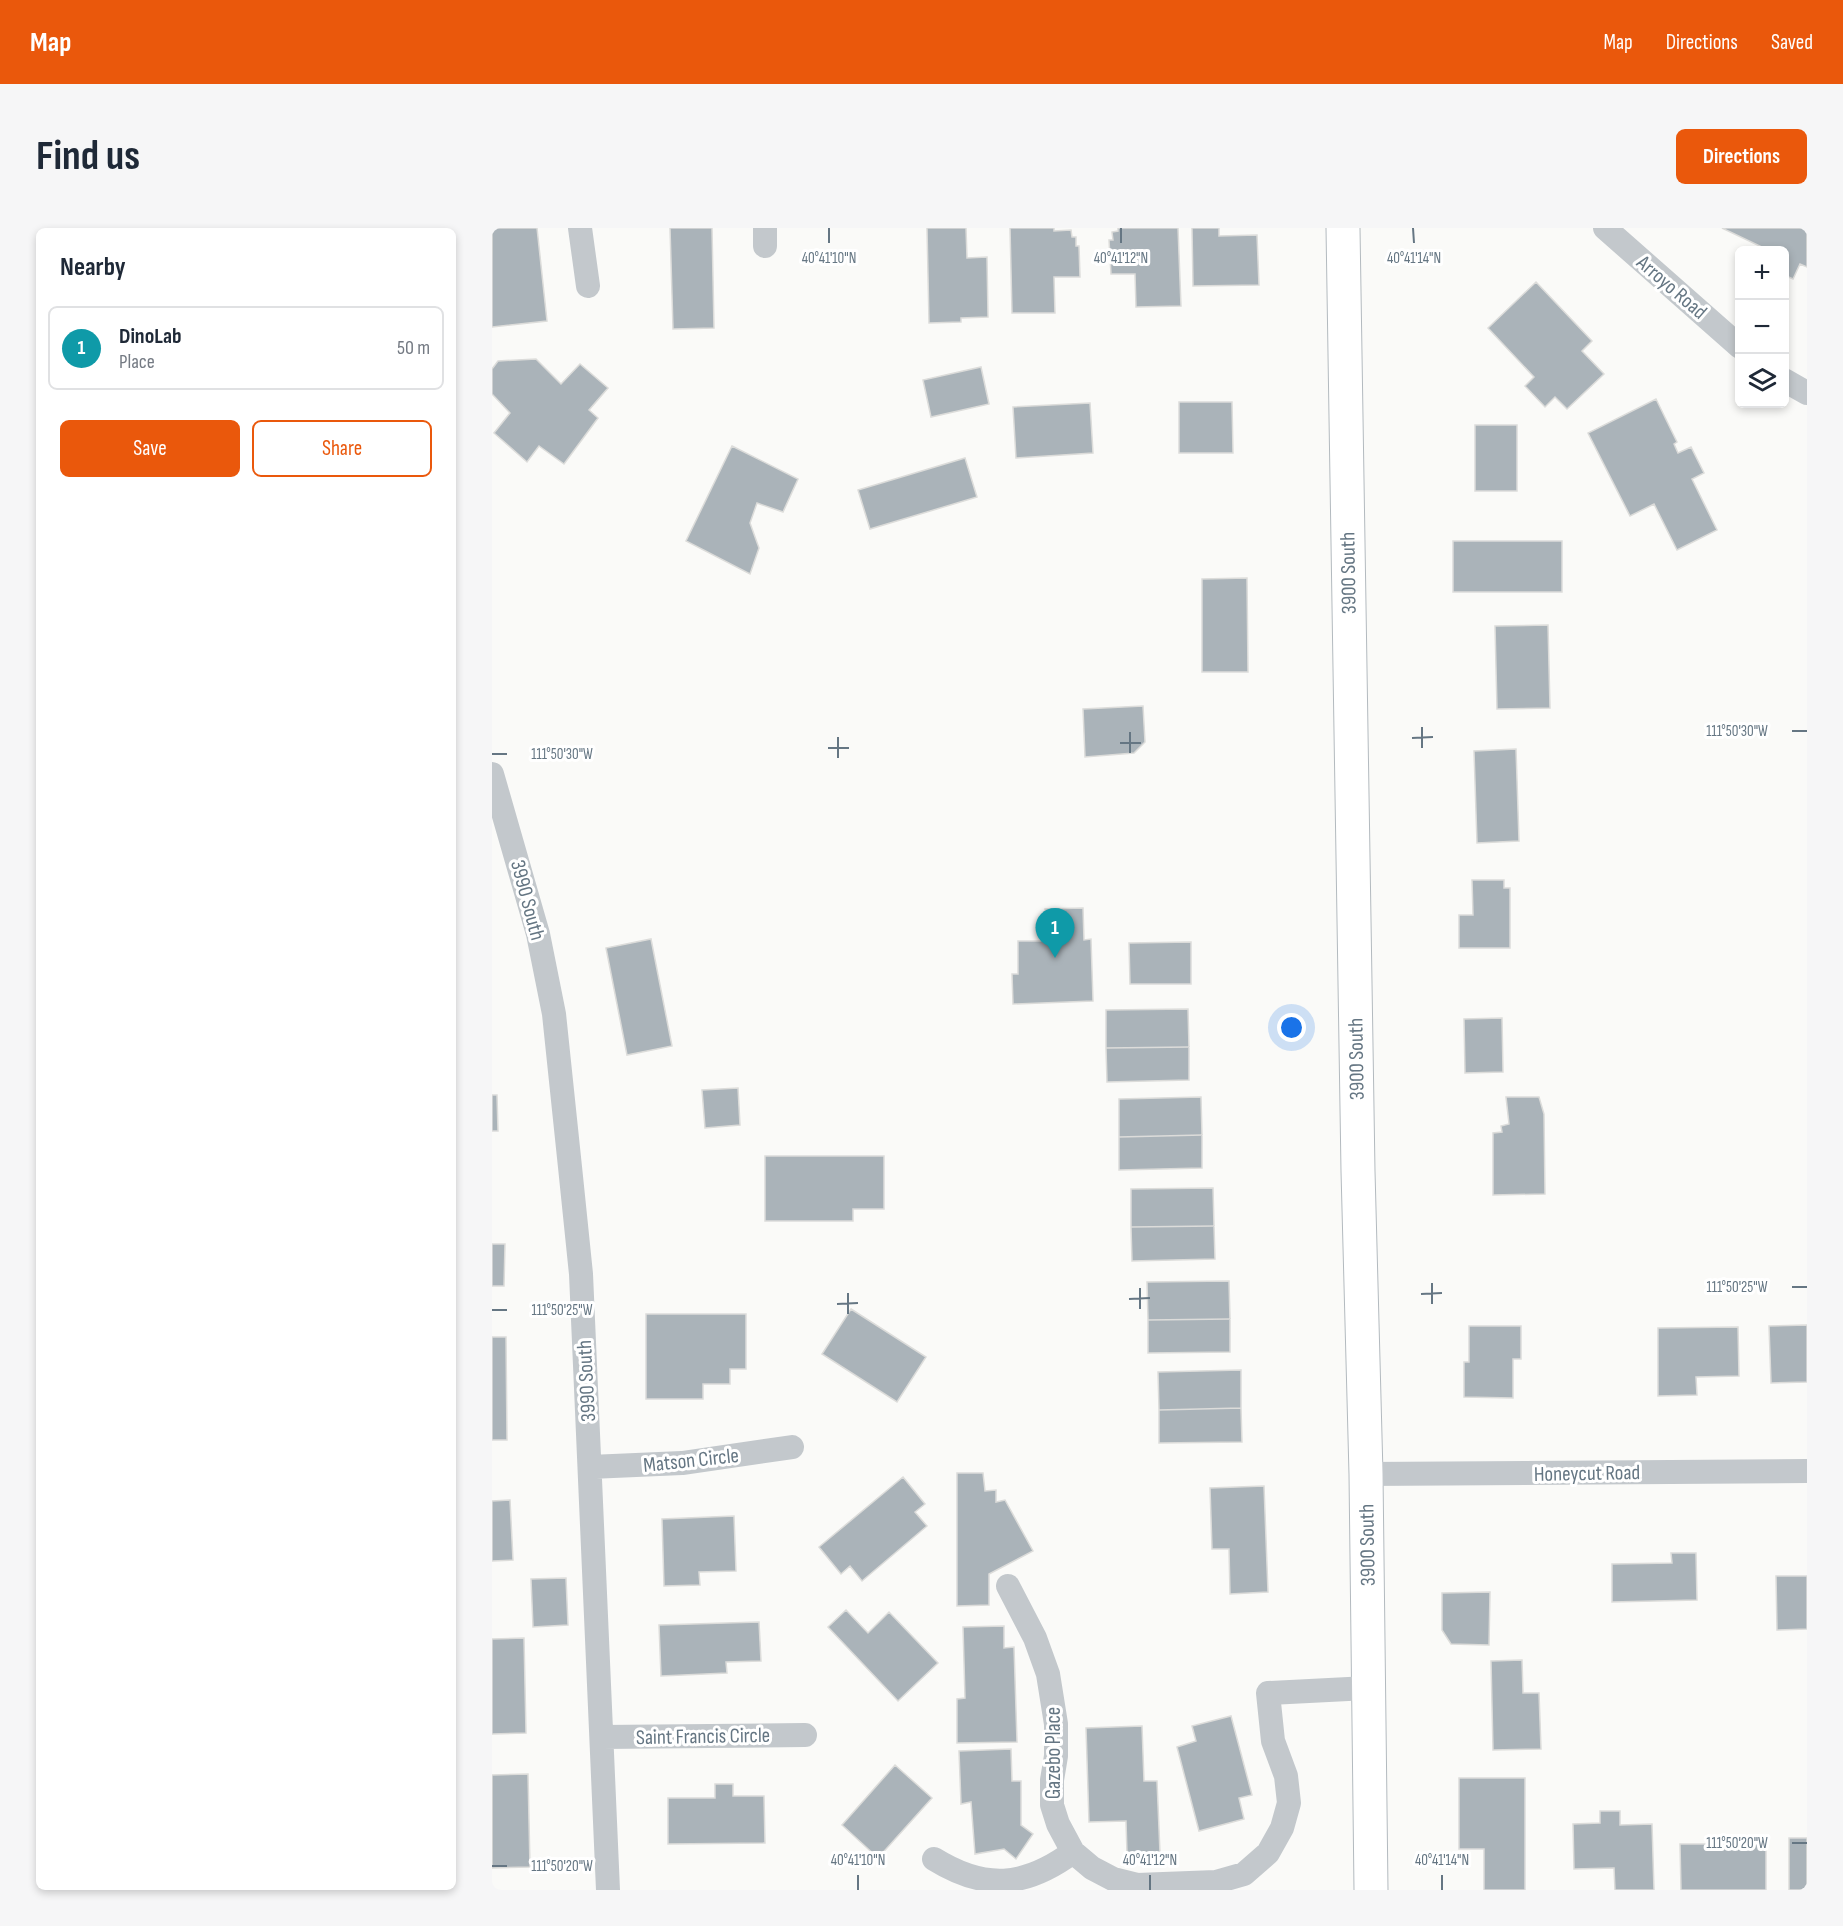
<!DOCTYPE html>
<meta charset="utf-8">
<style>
:root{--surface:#fff;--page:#f6f6f7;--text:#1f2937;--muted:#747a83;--line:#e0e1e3;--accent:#ea580c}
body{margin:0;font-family:"Sofia Sans Condensed",sans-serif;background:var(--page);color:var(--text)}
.controls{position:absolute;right:18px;top:18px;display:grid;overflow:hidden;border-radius:9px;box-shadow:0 3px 9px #0003}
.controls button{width:54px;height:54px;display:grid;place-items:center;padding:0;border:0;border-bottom:2px solid var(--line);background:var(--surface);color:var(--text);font:30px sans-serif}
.you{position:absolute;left:800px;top:800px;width:21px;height:21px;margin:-15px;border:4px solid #fff;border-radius:50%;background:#1a73e8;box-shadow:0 0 0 9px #1a73e833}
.badge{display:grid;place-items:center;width:39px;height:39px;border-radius:50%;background:var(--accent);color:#fff;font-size:20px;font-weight:700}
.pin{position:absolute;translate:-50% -50px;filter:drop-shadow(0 2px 3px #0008)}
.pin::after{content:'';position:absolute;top:32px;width:21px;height:18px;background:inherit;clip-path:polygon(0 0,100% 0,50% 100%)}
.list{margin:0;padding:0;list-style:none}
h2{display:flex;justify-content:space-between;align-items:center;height:78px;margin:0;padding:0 24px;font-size:26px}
h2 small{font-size:20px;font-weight:400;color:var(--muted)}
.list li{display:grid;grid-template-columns:39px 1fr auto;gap:18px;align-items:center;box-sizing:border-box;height:84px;margin:0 12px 12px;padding:0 12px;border:2px solid var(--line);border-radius:9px}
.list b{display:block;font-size:22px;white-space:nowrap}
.list p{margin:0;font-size:20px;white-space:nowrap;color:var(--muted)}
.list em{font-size:20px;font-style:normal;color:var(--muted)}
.actions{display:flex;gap:12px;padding:18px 24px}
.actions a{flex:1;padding:14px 0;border:2px solid var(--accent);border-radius:9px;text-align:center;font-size:21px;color:var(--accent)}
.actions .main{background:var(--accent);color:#fff}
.icon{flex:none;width:33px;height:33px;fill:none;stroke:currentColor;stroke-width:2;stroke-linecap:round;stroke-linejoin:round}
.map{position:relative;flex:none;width:1315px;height:1662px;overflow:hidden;border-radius:9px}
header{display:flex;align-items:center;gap:36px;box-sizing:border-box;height:84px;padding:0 30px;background:var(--accent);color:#fff}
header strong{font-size:28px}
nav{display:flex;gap:33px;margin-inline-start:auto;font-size:21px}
.intro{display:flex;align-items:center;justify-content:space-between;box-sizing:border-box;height:144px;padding:0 36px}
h1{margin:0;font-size:42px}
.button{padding:15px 27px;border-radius:9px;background:var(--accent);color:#fff;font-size:21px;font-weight:700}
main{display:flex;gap:36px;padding:0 36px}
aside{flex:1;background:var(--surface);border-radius:9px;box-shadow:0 3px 9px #0003}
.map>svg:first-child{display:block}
.building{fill:#aab3b9;stroke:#dcdcda;stroke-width:1.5}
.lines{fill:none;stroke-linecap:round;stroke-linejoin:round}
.secondary-casing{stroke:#b3babf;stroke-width:35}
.minor{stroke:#c3c8cc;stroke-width:24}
.secondary{stroke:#fff;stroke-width:33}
.ticks{fill:none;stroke:#657683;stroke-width:2}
.labels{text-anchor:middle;stroke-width:6;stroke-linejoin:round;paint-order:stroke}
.street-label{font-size:21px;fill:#657683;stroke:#fff}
.ticks-label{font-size:15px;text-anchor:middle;fill:#657683;stroke:#fff;stroke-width:6;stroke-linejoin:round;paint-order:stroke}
</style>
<header>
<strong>Map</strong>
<nav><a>Map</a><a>Directions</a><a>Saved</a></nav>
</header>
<div class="intro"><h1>Find us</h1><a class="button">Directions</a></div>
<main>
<aside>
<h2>Nearby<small></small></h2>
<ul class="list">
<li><span class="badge" style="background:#0f9aa8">1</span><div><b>DinoLab</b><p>Place</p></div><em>50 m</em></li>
</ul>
<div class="actions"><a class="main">Save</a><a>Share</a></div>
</aside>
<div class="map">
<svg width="1315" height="1662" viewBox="0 0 1315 1662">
<rect width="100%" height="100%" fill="#fafaf8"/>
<path class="building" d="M 0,0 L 45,0 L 55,93 L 0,99 Z
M 178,0 L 220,0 L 222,100 L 181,101 Z
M 435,0 L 474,0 L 475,30 L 495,29 L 496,89 L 469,90 L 469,94 L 437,95 Z
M 518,0 L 562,0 L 562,3 L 579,2 L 580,9 L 584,9 L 584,18 L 587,18 L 588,49 L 562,49 L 563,85 L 520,85 Z
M 626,0 L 686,0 L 689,78 L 644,79 L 643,46 L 619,46 L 617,12 L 621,12 L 620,4 L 626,3 Z
M 700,0 L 727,0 L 727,8 L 765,7 L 767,57 L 701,58 Z
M 1230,0 L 1315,0 L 1315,39 L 1308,36 L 1301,51 L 1292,47 L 1292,22 L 1276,22 Z
M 1044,54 L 1100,113 L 1090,123 L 1112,146 L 1075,181 L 1063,169 L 1053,179 L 1033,158 L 1042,149 L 996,100 Z
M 44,131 L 69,156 L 88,136 L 116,160 L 97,182 L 106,190 L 72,236 L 47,218 L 35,234 L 2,205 L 18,185 L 0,166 L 0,141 L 6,133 Z
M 489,139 L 497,176 L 439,189 L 431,152 Z
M 1164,171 L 1185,214 L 1182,216 L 1186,225 L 1199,219 L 1212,245 L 1200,251 L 1225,302 L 1185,322 L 1162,276 L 1138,288 L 1096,205 Z
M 687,174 L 740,174 L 741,225 L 687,225 Z
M 598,175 L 601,225 L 524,230 L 521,179 Z
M 983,197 L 1025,197 L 1025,263 L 983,263 Z
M 240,218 L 306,251 L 291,284 L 265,275 L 258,295 L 267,320 L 258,346 L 194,313 Z
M 473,230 L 485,269 L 378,301 L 366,262 Z
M 961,313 L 1070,313 L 1070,364 L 961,364 Z
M 755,350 L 756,444 L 710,444 L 710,351 Z
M 1056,397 L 1058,480 L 1005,481 L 1003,398 Z
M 651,478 L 653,514 L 642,525 L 593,529 L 591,481 Z
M 1024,521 L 1027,613 L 985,615 L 982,523 Z
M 980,652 L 1012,652 L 1012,660 L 1018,660 L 1018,720 L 967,720 L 967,687 L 981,687 Z
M 591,680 L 592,712 L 599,711 L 601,773 L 521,776 L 520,746 L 526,746 L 526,713 L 554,713 L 553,681 Z
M 159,711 L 180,818 L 135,827 L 114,720 Z
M 699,714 L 699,756 L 638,756 L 637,715 Z
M 696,781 L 697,819 L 614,820 L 614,782 Z
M 1010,790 L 1011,844 L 973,845 L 972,791 Z
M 697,819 L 697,852 L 615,854 L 614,820 Z
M 246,860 L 248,897 L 213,900 L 210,862 Z
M 0,867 L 5,867 L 6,903 L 0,903 Z
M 709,869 L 710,907 L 627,909 L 627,871 Z
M 1014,869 L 1047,869 L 1052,886 L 1053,966 L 1001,967 L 1001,905 L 1010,904 L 1009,898 L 1017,896 Z
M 710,907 L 710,940 L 627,942 L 627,909 Z
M 273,928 L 392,928 L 392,981 L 361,981 L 361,993 L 273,993 Z
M 721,960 L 722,998 L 639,999 L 639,961 Z
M 722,998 L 723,1031 L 640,1033 L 639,999 Z
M 0,1016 L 13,1016 L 12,1058 L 0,1058 Z
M 737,1053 L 738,1091 L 656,1092 L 655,1054 Z
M 359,1081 L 434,1129 L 405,1174 L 330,1126 Z
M 154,1086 L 254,1086 L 254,1141 L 238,1141 L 238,1156 L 211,1156 L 211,1171 L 154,1171 Z
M 738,1091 L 738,1124 L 656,1125 L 656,1092 Z
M 1315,1097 L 1315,1154 L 1279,1155 L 1277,1098 Z
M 977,1098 L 1029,1098 L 1029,1131 L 1021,1131 L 1021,1170 L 972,1169 L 972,1134 L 977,1134 Z
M 1246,1099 L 1247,1148 L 1204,1149 L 1205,1167 L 1166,1168 L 1166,1100 Z
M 0,1109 L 14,1109 L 15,1212 L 0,1212 Z
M 749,1142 L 749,1180 L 667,1182 L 666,1144 Z
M 749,1180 L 750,1214 L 667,1215 L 667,1182 Z
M 465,1245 L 491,1245 L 493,1263 L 504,1262 L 504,1274 L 513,1272 L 541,1323 L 497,1346 L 497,1377 L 465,1378 Z
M 411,1249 L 433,1276 L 423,1284 L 435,1298 L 370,1353 L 358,1338 L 349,1346 L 327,1319 Z
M 772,1258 L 776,1364 L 738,1366 L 737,1321 L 720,1321 L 718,1260 Z
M 18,1272 L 21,1332 L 0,1333 L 0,1273 Z
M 242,1288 L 244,1343 L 207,1344 L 208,1357 L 172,1358 L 170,1291 Z
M 1179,1325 L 1204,1325 L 1205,1372 L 1120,1374 L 1120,1336 L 1180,1335 Z
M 1284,1348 L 1315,1348 L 1315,1401 L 1285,1402 Z
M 74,1350 L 76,1397 L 41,1399 L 39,1351 Z
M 998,1364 L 997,1417 L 959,1416 L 950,1402 L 950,1365 Z
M 354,1382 L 376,1405 L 397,1384 L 446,1435 L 406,1473 L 336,1399 Z
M 267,1394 L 269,1433 L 234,1434 L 235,1445 L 169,1448 L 167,1397 Z
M 512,1398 L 512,1420 L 522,1419 L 525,1514 L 465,1515 L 465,1471 L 473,1470 L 471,1399 Z
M 32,1410 L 34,1505 L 0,1506 L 0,1411 Z
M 1030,1432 L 1031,1465 L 1047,1465 L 1049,1521 L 1001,1522 L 999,1433 Z
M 739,1488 L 760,1567 L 747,1570 L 752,1591 L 707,1603 L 685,1519 L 704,1513 L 700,1498 Z
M 650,1498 L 652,1553 L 665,1553 L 668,1625 L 635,1626 L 634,1593 L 597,1594 L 594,1500 Z
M 519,1521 L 520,1553 L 529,1553 L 529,1597 L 541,1606 L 524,1631 L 512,1621 L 483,1626 L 479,1574 L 469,1576 L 467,1523 Z
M 403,1537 L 440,1570 L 386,1630 L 350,1597 Z
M 36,1546 L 38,1639 L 0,1640 L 0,1547 Z
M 967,1550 L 1033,1550 L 1033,1662 L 992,1662 L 992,1621 L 967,1621 Z
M 223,1556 L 241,1556 L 241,1568 L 272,1568 L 273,1615 L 176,1616 L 176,1570 L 223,1570 Z
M 1108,1583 L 1128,1583 L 1128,1597 L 1160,1596 L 1162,1662 L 1123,1662 L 1122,1640 L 1082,1641 L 1081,1596 L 1108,1595 Z
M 1297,1610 L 1315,1610 L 1315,1662 L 1297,1662 Z
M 1188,1616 L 1274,1616 L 1274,1662 L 1189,1662 Z"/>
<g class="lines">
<defs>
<path id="secondary" d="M 851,0 L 866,943 L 874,1246 L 879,1662"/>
</defs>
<use href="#secondary" class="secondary-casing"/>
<path class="minor" d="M 88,0 L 96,58
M 1113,0 L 1248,119
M 273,18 L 273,0
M 1292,152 L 1315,165
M 0,546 L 46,706 L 62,786 L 78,939 L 89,1046 L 116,1662
M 98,1239 L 190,1235 L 300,1219
M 874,1246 L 1315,1243
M 516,1358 L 543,1410 L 556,1446 L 564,1496 L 564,1528 L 560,1552 L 560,1577 L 566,1596 L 581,1624 L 600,1640 L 621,1651 L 645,1657 L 724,1654 L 752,1646 L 776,1625 L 790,1600 L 797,1575 L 794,1548 L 781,1513 L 776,1465 L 876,1460
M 110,1509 L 313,1507
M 442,1631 C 492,1662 532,1660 581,1624"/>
<use href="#secondary" class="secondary"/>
</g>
<path class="ticks" d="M 337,0 L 337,15M 629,0 L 629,15M 921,0 L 922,15M 930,499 L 930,520M 1300,503 L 1315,503M 638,504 L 638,525M 346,509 L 346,530M 920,510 L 941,509M 628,515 L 649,515M 336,520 L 357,520M 0,526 L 15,526M 940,1055 L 940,1076M 1300,1059 L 1315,1059M 648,1060 L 648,1081M 356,1065 L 356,1086M 929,1066 L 950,1065M 637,1071 L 658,1070M 345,1076 L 366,1075M 0,1082 L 15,1082M 1300,1615 L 1315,1615M 0,1638 L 15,1638M 366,1647 L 366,1662M 658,1647 L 658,1662M 950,1647 L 950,1662"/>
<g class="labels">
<g class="street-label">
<text transform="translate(1180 59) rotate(41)" y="7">Arroyo Road</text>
<text transform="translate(856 345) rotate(-91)" y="7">3900 South</text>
<text transform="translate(36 672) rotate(75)" y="7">3990 South</text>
<text transform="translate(864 831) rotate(-91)" y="7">3900 South</text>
<text transform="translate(94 1153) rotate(-93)" y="7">3990 South</text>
<text transform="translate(199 1232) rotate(-6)" y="7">Matson Circle</text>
<text transform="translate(1095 1245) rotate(-1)" y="7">Honeycut Road</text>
<text transform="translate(875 1317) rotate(-91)" y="7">3900 South</text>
<text transform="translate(211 1508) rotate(-1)" y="7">Saint Francis Circle</text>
<text transform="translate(561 1525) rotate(-90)" y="7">Gazebo Place</text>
</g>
</g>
<g class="ticks-label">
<text x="337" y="35">40°41'10"N</text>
<text x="629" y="35">40°41'12"N</text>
<text x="922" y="35">40°41'14"N</text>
<text x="1245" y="508">111°50'30"W</text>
<text x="70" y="531">111°50'30"W</text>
<text x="1245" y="1064">111°50'25"W</text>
<text x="70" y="1087">111°50'25"W</text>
<text x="1245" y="1620">111°50'20"W</text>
<text x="366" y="1637">40°41'10"N</text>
<text x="658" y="1637">40°41'12"N</text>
<text x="950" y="1637">40°41'14"N</text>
<text x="70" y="1643">111°50'20"W</text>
</g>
</svg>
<div class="controls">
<button>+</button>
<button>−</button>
<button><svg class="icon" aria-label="layers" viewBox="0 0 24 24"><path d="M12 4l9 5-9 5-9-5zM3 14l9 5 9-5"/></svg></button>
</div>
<div class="you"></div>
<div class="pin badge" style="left:563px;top:730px;background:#0f9aa8">1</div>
</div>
</main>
